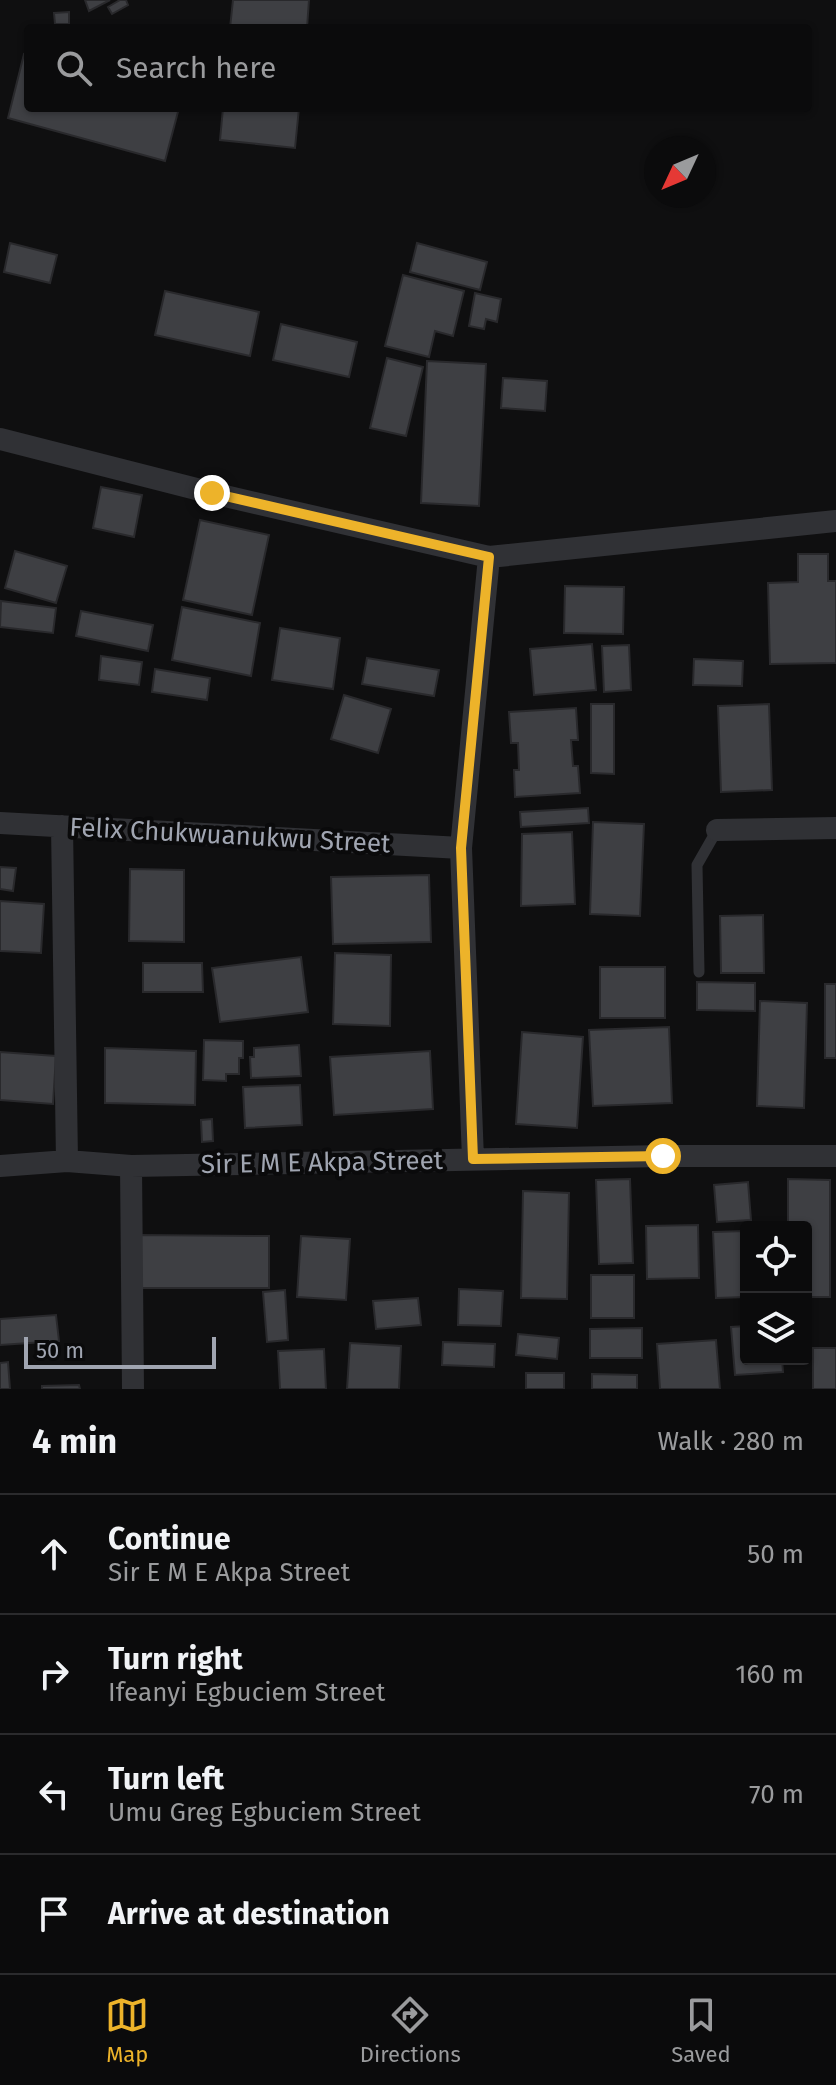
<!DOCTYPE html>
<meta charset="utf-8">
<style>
:root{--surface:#0b0b0c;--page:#141415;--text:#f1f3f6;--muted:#9a9b9d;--line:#2b2b2d;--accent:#edb32a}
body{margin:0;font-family:"Fira Sans",sans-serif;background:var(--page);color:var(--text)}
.controls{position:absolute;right:24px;bottom:24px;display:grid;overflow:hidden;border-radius:8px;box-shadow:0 2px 6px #0004}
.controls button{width:72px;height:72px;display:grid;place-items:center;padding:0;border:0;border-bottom:2px solid var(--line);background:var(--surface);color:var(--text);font:40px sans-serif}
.compass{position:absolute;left:644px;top:136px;width:72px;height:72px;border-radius:50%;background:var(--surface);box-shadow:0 2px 6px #0004;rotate:226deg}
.scale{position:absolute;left:24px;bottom:20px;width:192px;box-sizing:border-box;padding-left:8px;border:4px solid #a0a5b1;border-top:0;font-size:22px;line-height:28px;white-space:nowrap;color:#a0a5b1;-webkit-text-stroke:6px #0a0a0b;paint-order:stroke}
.stop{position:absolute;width:24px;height:24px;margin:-18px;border:6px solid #edb32a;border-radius:50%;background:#fff}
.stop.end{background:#edb32a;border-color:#fff;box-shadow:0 2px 8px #0008}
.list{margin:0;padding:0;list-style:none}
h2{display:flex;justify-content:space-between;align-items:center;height:104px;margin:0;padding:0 32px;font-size:34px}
h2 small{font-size:26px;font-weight:400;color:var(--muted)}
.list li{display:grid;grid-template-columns:52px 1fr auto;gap:24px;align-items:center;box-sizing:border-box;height:120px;padding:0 32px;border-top:2px solid var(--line)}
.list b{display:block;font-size:30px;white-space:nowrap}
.list p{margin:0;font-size:26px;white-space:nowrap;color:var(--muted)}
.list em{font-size:26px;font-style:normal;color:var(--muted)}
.icon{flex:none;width:44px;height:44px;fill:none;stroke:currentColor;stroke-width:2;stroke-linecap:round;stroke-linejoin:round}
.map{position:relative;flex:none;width:836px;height:1389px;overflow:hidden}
.search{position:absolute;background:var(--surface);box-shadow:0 2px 6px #0004;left:24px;right:24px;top:24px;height:88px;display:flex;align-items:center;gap:20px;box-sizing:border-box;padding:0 28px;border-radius:8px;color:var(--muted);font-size:30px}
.sheet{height:584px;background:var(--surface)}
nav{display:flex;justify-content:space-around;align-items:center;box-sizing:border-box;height:112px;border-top:2px solid var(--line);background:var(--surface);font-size:22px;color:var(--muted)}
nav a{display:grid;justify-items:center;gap:4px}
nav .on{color:var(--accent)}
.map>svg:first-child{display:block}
.building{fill:#3e3f43;stroke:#29292c;stroke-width:2}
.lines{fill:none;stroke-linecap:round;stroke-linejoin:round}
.service{stroke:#303135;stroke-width:11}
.minor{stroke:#303135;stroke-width:22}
.route{stroke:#edb32a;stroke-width:10}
.labels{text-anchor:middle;stroke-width:8;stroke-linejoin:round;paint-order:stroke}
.street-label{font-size:26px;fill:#a0a5b1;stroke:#0a0a0b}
</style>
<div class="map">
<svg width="836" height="1389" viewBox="0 0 836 1389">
<rect width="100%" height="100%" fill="#0f0f10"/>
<path class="building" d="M 85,0 L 110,0 L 89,11 Z
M 120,0 L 126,0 L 128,5 L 112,14 L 108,7 Z
M 233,0 L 309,0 L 307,28 L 230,28 Z
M 69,12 L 69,24 L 55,24 L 54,13 Z
M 24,54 L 28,55 L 28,108 L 179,108 L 165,161 L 8,118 Z
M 223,108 L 299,108 L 295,148 L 220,140 Z
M 10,243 L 57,255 L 50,283 L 4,272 Z
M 417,243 L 487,262 L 480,290 L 410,272 Z
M 403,275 L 464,291 L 453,336 L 435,331 L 429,357 L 385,346 Z
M 165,291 L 259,312 L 250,356 L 155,335 Z
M 475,293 L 501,299 L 497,322 L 486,319 L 484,329 L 469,326 Z
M 281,324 L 357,342 L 349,377 L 273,360 Z
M 387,358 L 423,367 L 406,436 L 370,428 Z
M 427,361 L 486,364 L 479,506 L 421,503 Z
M 503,378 L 547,381 L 545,411 L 501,408 Z
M 101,487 L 142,495 L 134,537 L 93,528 Z
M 200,520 L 269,535 L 252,615 L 183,600 Z
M 15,551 L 67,566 L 56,603 L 5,588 Z
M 798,554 L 828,554 L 828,581 L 836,581 L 836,663 L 770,664 L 768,583 L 798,582 Z
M 565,586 L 624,587 L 623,634 L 564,633 Z
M 1,601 L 56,608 L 53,633 L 0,627 Z
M 182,607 L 260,623 L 251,676 L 172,660 Z
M 81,611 L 153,625 L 148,651 L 76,636 Z
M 280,628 L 340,638 L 333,689 L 272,680 Z
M 592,644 L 596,690 L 534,695 L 530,649 Z
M 629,645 L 631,690 L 604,692 L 602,646 Z
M 101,656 L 142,662 L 139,685 L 99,680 Z
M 367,658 L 439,670 L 434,696 L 362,684 Z
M 694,659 L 743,661 L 742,686 L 693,685 Z
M 155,669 L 210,678 L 207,700 L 152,692 Z
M 344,695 L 391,709 L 378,753 L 331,739 Z
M 591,704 L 614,704 L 614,774 L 591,773 Z
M 769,704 L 772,790 L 721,792 L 718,706 Z
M 576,708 L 578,740 L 571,740 L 573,766 L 578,766 L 580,793 L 515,797 L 514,770 L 519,770 L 518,743 L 511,743 L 509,712 Z
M 588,808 L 589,823 L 521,827 L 520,812 Z
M 593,822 L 644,824 L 640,916 L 590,914 Z
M 572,832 L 575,904 L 521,906 L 522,834 Z
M 0,867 L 16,868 L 13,891 L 0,889 Z
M 130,869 L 184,870 L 184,942 L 129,941 Z
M 429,875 L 431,942 L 333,944 L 331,877 Z
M 0,901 L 44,904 L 41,953 L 0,951 Z
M 763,915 L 764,973 L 721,973 L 720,916 Z
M 335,953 L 391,955 L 390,1026 L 333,1024 Z
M 301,957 L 308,1012 L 220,1022 L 212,968 Z
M 143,963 L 202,963 L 203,992 L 143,992 Z
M 600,967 L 665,967 L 665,1018 L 600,1018 Z
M 697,982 L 755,983 L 755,1011 L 697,1010 Z
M 825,984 L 836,984 L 836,1058 L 825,1058 Z
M 760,1001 L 807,1003 L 804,1108 L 757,1106 Z
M 669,1027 L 672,1103 L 593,1106 L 589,1030 Z
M 522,1032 L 583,1037 L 577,1128 L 516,1124 Z
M 204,1040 L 243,1041 L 243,1058 L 239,1058 L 239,1074 L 226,1074 L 226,1081 L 203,1080 Z
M 299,1045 L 301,1076 L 251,1078 L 250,1057 L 254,1057 L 254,1048 Z
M 105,1048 L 196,1051 L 195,1105 L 105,1103 Z
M 430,1051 L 433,1109 L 334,1115 L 330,1057 Z
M 0,1052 L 56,1056 L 53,1104 L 0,1100 Z
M 300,1085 L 302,1125 L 245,1128 L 243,1087 Z
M 212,1119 L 213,1141 L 202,1142 L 201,1120 Z
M 630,1179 L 633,1263 L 599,1264 L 596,1180 Z
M 788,1179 L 830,1180 L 830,1297 L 806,1297 L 806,1227 L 788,1227 Z
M 748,1182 L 751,1220 L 717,1222 L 714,1185 Z
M 523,1191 L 569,1193 L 567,1299 L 521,1298 Z
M 698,1225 L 699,1278 L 647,1279 L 646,1226 Z
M 746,1231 L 746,1297 L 716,1298 L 713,1232 Z
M 135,1235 L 269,1236 L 269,1288 L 135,1288 Z
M 301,1236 L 350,1239 L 346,1300 L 297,1297 Z
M 591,1275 L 634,1275 L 634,1318 L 591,1318 Z
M 459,1289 L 503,1291 L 501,1326 L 458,1325 Z
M 285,1290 L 288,1340 L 267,1342 L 263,1292 Z
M 418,1298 L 421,1325 L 376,1329 L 373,1301 Z
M 56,1315 L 59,1341 L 0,1345 L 0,1319 Z
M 746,1326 L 746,1359 L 782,1359 L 783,1372 L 735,1375 L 731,1327 Z
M 642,1328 L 642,1358 L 590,1358 L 590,1329 Z
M 518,1334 L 559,1338 L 557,1359 L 516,1355 Z
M 716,1340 L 720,1389 L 660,1389 L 657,1344 Z
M 443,1342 L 495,1344 L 494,1367 L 442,1365 Z
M 350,1343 L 401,1346 L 399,1389 L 347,1389 Z
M 813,1348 L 836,1348 L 836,1389 L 813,1389 Z
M 324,1349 L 326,1389 L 280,1389 L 278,1351 Z
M 8,1362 L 10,1389 L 0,1389 L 0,1363 Z
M 526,1373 L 564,1373 L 564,1389 L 526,1389 Z
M 592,1374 L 637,1375 L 637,1389 L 592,1389 Z
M 79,1385 L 80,1389 L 42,1389 L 42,1386 Z"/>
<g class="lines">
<path class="service" d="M 699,972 L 697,865 L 717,830"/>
<path class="minor" d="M 0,439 L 212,493 L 489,557 L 836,521
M 0,823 L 461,848
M 62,826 L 67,1161
M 717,830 L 836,828
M 473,1159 L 461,848 L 489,557
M 0,1166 L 67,1161 L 131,1166 L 663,1156 L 836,1156
M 131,1166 L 133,1389"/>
</g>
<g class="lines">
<path class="route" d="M 212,493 L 489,557 L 461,848 L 473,1159 L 663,1156"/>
</g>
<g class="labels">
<g class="street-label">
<text transform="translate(230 835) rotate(3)" y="9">Felix Chukwuanukwu Street</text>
<text transform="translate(322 1162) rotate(-1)" y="9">Sir E M E Akpa Street</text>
</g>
</g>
</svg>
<div class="controls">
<button><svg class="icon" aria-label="locate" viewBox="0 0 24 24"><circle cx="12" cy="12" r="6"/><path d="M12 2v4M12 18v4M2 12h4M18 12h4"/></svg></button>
<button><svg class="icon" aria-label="layers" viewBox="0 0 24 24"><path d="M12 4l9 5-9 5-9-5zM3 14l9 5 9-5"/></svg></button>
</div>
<svg class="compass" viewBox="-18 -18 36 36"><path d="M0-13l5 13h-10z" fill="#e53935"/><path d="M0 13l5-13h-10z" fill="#9a9b9d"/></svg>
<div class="scale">50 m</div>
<div class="stop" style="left:663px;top:1156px"></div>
<div class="stop end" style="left:212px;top:493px"></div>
<div class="search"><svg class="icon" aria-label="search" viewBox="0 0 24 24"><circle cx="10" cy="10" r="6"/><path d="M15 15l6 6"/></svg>Search here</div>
</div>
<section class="sheet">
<h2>4 min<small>Walk · 280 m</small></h2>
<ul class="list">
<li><svg class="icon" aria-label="ahead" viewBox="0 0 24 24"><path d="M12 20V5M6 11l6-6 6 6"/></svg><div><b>Continue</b><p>Sir E M E Akpa Street</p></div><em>50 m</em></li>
<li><svg class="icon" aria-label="right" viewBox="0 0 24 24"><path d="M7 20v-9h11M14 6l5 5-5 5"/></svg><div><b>Turn right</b><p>Ifeanyi Egbuciem Street</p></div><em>160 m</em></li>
<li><svg class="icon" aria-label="left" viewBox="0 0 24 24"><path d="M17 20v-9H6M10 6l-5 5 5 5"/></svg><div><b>Turn left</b><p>Umu Greg Egbuciem Street</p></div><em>70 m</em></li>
<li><svg class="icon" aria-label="arrive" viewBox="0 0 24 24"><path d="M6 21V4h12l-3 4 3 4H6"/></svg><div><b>Arrive at destination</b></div></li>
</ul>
</section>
<nav>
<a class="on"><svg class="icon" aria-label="map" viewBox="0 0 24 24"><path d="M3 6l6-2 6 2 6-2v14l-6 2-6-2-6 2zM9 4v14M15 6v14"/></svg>Map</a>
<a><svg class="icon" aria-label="directions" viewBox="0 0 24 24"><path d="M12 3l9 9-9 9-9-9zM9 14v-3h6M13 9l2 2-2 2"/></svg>Directions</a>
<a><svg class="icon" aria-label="saved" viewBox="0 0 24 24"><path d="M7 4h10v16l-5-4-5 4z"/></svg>Saved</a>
</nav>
